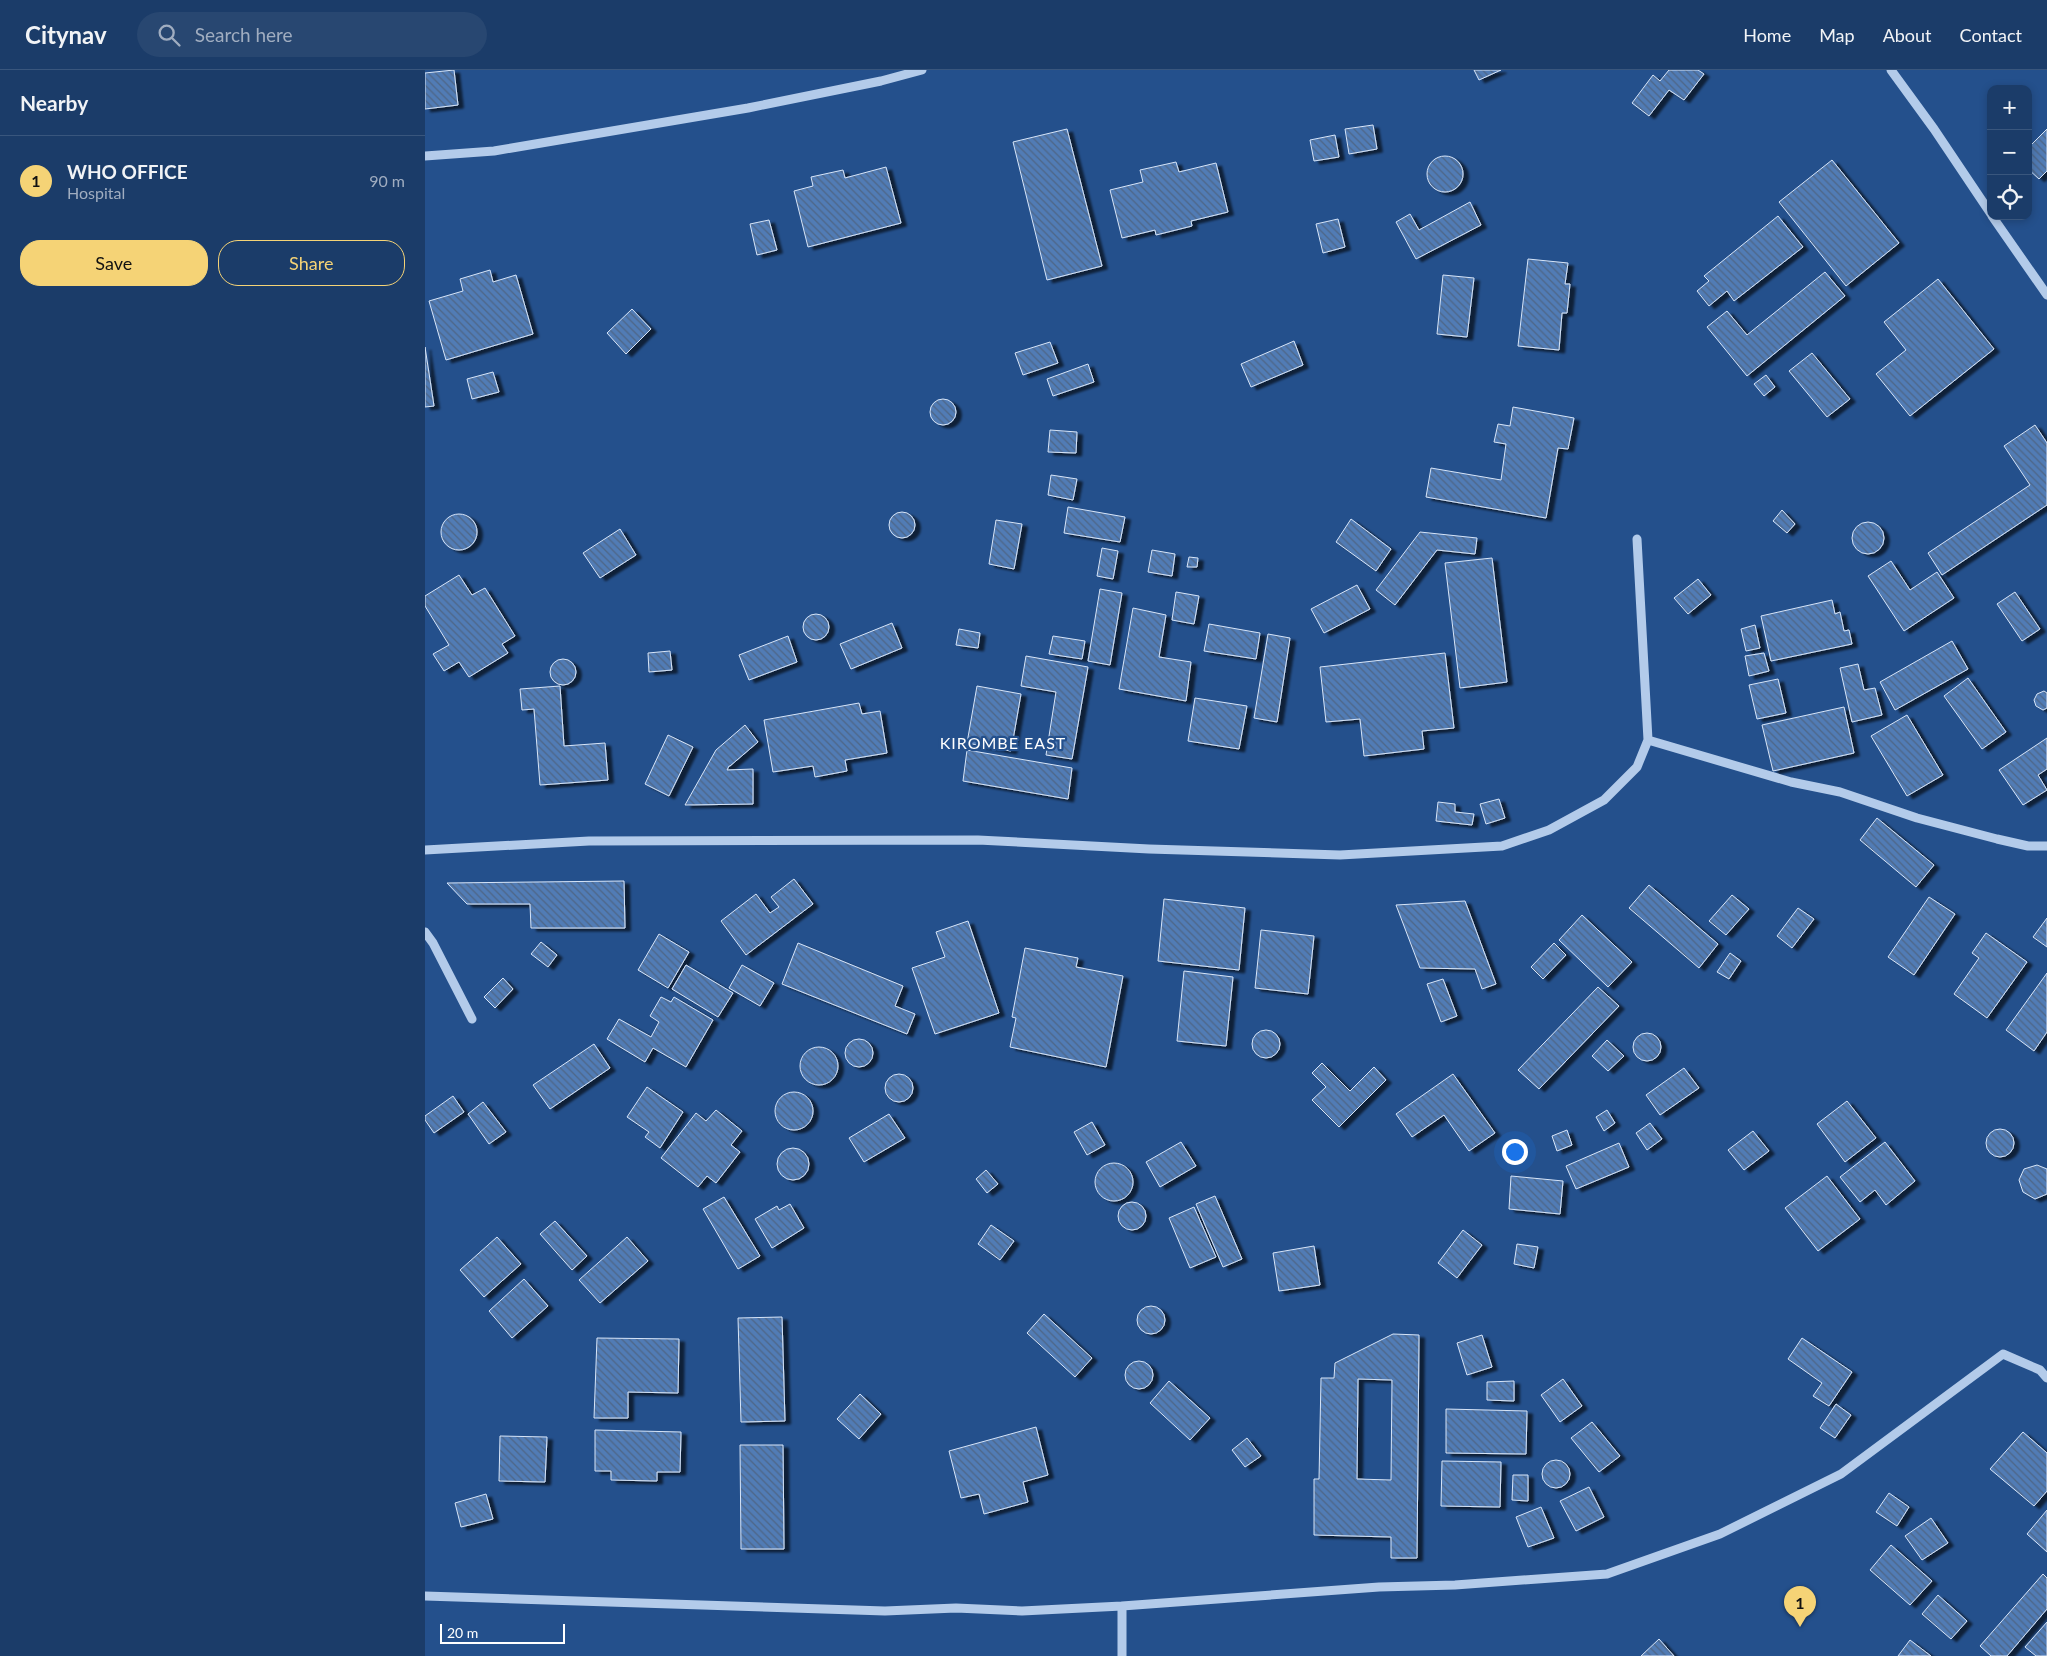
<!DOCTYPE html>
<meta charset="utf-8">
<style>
:root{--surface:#1b3c69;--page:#284771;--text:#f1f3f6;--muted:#a0adc0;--line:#39567d;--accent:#f5d376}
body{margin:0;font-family:Lato,sans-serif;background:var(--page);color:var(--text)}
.controls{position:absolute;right:15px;top:15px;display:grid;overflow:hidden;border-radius:10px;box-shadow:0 2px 8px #0003}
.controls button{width:45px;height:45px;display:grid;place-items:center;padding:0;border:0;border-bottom:1px solid var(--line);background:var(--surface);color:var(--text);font:25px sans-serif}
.scale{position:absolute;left:15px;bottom:12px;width:125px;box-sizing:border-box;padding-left:5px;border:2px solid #fff;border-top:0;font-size:14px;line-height:18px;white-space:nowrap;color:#fff;-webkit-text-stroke:4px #24508c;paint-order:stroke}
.you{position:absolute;left:1089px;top:1081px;width:18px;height:18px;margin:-12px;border:4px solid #fff;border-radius:50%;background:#1a73e8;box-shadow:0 0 0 8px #1a73e833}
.badge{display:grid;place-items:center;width:32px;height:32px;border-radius:50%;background:var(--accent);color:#111;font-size:16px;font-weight:700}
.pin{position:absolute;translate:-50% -41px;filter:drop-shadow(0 1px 2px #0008)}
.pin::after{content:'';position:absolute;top:26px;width:18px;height:15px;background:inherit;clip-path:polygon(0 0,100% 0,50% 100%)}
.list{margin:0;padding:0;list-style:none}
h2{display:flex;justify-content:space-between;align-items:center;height:65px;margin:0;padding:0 20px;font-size:21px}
h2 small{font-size:16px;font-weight:400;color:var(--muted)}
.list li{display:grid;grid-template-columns:32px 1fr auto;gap:15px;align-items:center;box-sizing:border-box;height:90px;padding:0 20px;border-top:1px solid var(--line)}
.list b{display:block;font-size:19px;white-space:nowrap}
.list p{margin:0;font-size:16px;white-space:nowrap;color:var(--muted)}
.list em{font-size:16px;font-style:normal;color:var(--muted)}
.actions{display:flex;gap:10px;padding:15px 20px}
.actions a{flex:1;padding:11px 0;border:1px solid var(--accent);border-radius:20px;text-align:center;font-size:18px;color:var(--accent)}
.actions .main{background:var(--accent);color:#111}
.icon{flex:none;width:28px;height:28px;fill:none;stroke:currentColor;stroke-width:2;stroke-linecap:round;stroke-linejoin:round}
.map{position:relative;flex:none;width:1622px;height:1586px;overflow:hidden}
header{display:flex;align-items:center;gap:30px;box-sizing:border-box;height:70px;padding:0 25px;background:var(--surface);border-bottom:1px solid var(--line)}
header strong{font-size:24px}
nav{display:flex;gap:28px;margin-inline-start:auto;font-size:18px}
.search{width:350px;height:45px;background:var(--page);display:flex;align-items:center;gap:12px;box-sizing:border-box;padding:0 18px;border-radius:28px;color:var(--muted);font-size:19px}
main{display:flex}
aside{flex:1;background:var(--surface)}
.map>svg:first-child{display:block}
.building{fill:url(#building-back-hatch);stroke:#d7e5f8;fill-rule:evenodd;filter:url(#shadow)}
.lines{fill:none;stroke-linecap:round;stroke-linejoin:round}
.minor{stroke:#b3cbea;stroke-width:9}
.labels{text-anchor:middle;stroke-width:4.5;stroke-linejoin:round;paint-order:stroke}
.quarter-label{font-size:16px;letter-spacing:1px;fill:#fff;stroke:#24508c}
</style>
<header>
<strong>Citynav</strong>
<div class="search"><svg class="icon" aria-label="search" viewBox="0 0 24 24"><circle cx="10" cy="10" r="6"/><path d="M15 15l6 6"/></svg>Search here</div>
<nav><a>Home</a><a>Map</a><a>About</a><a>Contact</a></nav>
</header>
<main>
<aside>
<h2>Nearby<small></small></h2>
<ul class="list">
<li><span class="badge">1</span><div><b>WHO OFFICE</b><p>Hospital</p></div><em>90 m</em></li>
</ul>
<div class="actions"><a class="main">Save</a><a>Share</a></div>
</aside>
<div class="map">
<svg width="1622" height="1586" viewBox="0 0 1622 1586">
<defs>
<pattern id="building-back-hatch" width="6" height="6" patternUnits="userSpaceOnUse" patternTransform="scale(1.25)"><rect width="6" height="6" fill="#517bb5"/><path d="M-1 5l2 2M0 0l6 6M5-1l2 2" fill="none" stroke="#4f6686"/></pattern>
<filter id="shadow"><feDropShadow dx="5.5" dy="3" stdDeviation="1" flood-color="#0009"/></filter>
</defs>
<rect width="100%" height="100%" fill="#24508c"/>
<path class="building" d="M 29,0 L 33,35 L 0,39 L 0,3 Z
M 1049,0 L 1076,0 L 1054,10 Z
M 1244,0 L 1273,0 L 1279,4 L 1259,30 L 1244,20 L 1224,46 L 1207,33 L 1228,5 L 1235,11 Z
M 948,55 L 952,79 L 924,84 L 920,59 Z
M 642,59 L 677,196 L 622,210 L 588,72 Z
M 1622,59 L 1622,101 L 1614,109 L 1603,99 L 1603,78 Z
M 910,65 L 914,87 L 889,91 L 885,70 Z
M1002 104a18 18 0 1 1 36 0a18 18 0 1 1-36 0Z
M 1407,90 L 1474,173 L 1421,216 L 1354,132 Z
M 751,92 L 754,102 L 791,93 L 803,142 L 766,151 L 767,156 L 731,165 L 730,160 L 697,168 L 685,120 L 718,112 L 715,100 Z
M 461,97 L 476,153 L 383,177 L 369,121 L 388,116 L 386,107 L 418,100 L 420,108 Z
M 1045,132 L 1056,155 L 991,189 L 971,152 L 985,144 L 994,160 Z
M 1353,146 L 1378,177 L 1309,231 L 1302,221 L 1284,236 L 1272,221 L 1284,211 L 1279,206 Z
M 913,149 L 920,177 L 898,183 L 891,154 Z
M 344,150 L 352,180 L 332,185 L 325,154 Z
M 1103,189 L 1143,193 L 1140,214 L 1145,214 L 1142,243 L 1137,243 L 1134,280 L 1093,276 Z
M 65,200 L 68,212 L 91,205 L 108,264 L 21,290 L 4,231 L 38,221 L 35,209 Z
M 1400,202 L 1420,226 L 1322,306 L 1282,257 L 1302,241 L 1322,265 Z
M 1018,205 L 1049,208 L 1042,267 L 1012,264 Z
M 1513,209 L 1569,279 L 1485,346 L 1451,304 L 1481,280 L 1459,252 Z
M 207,239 L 226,259 L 201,284 L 182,263 Z
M 869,271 L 878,295 L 826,317 L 816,294 Z
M 625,272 L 633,293 L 598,305 L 590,283 Z
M 0,277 L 9,336 L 0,337 Z
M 1387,283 L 1425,329 L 1402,347 L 1364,301 Z
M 663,294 L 669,312 L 628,326 L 622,309 Z
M 68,302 L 74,322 L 47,329 L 42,309 Z
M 1341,305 L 1350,317 L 1339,326 L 1329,314 Z
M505 342a13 13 0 1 1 26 0a13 13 0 1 1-26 0Z
M 1088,337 L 1149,348 L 1143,379 L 1133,378 L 1121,448 L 1001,427 L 1006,398 L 1076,410 L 1081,374 L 1069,372 L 1073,354 L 1085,356 Z
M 1610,355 L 1622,373 L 1622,435 L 1517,505 L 1503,483 L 1605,415 L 1579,376 Z
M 625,360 L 652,362 L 651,383 L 623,382 Z
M 626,405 L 652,409 L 648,430 L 623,425 Z
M 643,437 L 700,447 L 695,472 L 639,463 Z
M 1357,440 L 1370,454 L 1362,463 L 1348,451 Z
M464 455a13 13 0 1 1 26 0a13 13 0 1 1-26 0Z
M16 462a18 18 0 1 1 36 0a18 18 0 1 1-36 0Z
M 926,449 L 966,479 L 951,501 L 911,472 Z
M 571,450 L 597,454 L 589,499 L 564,494 Z
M1427 468a16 16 0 1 1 32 0a16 16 0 1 1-32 0Z
M 195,459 L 211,485 L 175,508 L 158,483 Z
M 995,462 L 1052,468 L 1050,484 L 1012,480 L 970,535 L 951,520 Z
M 677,478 L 693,481 L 688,509 L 672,506 Z
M 727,480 L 750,484 L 747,506 L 723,502 Z
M 764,487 L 773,488 L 772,497 L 762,497 Z
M 1067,488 L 1082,612 L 1035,618 L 1020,493 Z
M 1466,491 L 1485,520 L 1512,502 L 1529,528 L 1479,561 L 1443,506 Z
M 34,505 L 47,525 L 60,518 L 90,566 L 77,574 L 83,583 L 44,607 L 34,592 L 19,601 L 8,584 L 24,575 L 0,536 L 0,526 Z
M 1273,509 L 1286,525 L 1263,544 L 1249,528 Z
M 932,515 L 945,539 L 899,563 L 886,539 Z
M 675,519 L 697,523 L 685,595 L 663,591 Z
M 751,522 L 774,526 L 769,554 L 747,550 Z
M 1590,522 L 1615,559 L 1597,571 L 1572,534 Z
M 1407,530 L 1410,544 L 1415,542 L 1419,561 L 1424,560 L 1427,574 L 1346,591 L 1336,546 Z
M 708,538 L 741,545 L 734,587 L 766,592 L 761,631 L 694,619 Z
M378 557a13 13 0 1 1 26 0a13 13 0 1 1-26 0Z
M 467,553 L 477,578 L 426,599 L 415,574 Z
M 784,554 L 835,563 L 831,589 L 779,581 Z
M 1330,555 L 1335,578 L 1321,581 L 1316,559 Z
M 534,559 L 555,563 L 553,578 L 531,575 Z
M 843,564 L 865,568 L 852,652 L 829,648 Z
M 363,566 L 372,592 L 324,610 L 314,585 Z
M 628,566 L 660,571 L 657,589 L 624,584 Z
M 1527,571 L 1543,599 L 1470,640 L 1455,612 Z
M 245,581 L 247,600 L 224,602 L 223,583 Z
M 1020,583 L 1029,658 L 997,661 L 999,679 L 939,686 L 935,649 L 901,652 L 895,597 Z
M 1339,583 L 1344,601 L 1324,606 L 1320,586 Z
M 601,586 L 663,597 L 647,689 L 621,685 L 631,622 L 596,616 Z
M125 602a13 13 0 1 1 26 0a13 13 0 1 1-26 0Z
M 1433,594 L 1439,620 L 1450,618 L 1457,645 L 1427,652 L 1415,598 Z
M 1543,608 L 1581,662 L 1557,679 L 1519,626 Z
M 1353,609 L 1361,643 L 1332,649 L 1324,615 Z
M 135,616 L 139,676 L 180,673 L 183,710 L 115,715 L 109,639 L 97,640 L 95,619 Z
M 552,616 L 596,624 L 586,681 L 542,673 Z
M 1619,621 L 1622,623 L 1622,638 L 1618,640 L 1611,636 L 1609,630 L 1612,624 Z
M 770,628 L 822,636 L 814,679 L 763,671 Z
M 434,633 L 437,644 L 455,641 L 462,683 L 420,690 L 422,701 L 390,707 L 388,696 L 348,702 L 339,650 Z
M 1419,637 L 1429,683 L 1348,701 L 1337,655 Z
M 1482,645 L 1518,705 L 1482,726 L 1446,666 Z
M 320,655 L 333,672 L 305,696 L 304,696 L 302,700 L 328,699 L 328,734 L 260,735 L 291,680 Z
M 243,665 L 268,677 L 244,726 L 220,714 Z
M 1622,668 L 1622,699 L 1613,705 L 1622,720 L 1598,735 L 1574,700 Z
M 542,680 L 647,698 L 643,729 L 538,711 Z
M 1074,729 L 1080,748 L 1061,754 L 1055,734 Z
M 1013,732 L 1030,734 L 1030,742 L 1049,744 L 1047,755 L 1011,751 Z
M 1452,748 L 1509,795 L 1491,817 L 1435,770 Z
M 369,809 L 388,834 L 321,885 L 296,851 L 331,824 L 345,843 L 354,837 L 346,827 Z
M 199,811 L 200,858 L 106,858 L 105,834 L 42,834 L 22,813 Z
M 1224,815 L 1293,874 L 1274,898 L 1204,838 Z
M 1307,825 L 1324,839 L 1301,865 L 1284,851 Z
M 1504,827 L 1530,844 L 1489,905 L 1463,887 Z
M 739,829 L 820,838 L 814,900 L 733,891 Z
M 1040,831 L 1071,914 L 1057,919 L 1050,899 L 995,898 L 971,835 Z
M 1373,838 L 1389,849 L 1367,878 L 1352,866 Z
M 1157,845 L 1207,892 L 1183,917 L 1134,870 Z
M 1622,848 L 1622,877 L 1608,867 Z
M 543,851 L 574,943 L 510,964 L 487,898 L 520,887 L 511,862 Z
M 836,860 L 889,866 L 883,924 L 830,918 Z
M 1561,863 L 1602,892 L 1562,948 L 1529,924 L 1554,888 L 1547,883 Z
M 234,864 L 264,882 L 243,918 L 213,900 Z
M 116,872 L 132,885 L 123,897 L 106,884 Z
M 373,873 L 478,916 L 470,936 L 490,944 L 482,964 L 357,914 Z
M 1129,873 L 1141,885 L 1118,909 L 1106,897 Z
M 600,878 L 653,888 L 651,897 L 698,906 L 681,997 L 585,977 L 591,948 L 587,947 Z
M 1305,883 L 1316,891 L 1304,909 L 1292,902 Z
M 261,895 L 308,923 L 293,947 L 247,919 Z
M 317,895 L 349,913 L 335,936 L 304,918 Z
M 759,901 L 808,907 L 801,976 L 752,971 Z
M 1622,903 L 1622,962 L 1609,981 L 1581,960 Z
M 78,908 L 88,919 L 70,938 L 59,927 Z
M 1018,909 L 1032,946 L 1016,952 L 1002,914 Z
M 1173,917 L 1194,936 L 1114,1019 L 1093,1000 Z
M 236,927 L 246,932 L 249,927 L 288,950 L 261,997 L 228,978 L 220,992 L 182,969 L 194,949 L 226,967 L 234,952 L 225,946 Z
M827 974a14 14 0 1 1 28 0a14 14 0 1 1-28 0Z
M1208 977a14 14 0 1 1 28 0a14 14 0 1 1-28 0Z
M420 983a14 14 0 1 1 28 0a14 14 0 1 1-28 0Z
M 1182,970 L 1199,986 L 1183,1001 L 1167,986 Z
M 169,974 L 185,998 L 125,1039 L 108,1015 Z
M375 996a19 19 0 1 1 38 0a19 19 0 1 1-38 0Z
M 897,993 L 925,1021 L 949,997 L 961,1010 L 914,1057 L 887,1030 L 901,1017 L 887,1003 Z
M 1259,998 L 1274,1018 L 1235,1045 L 1221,1025 Z
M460 1018a14 14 0 1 1 28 0a14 14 0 1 1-28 0Z
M 1028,1004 L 1070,1063 L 1044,1081 L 1019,1045 L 987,1067 L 971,1044 Z
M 222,1017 L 258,1042 L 235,1078 L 220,1067 L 224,1062 L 202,1047 Z
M350 1041a19 19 0 1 1 38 0a19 19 0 1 1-38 0Z
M 28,1026 L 39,1042 L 9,1063 L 0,1050 L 0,1046 Z
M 1422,1031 L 1451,1068 L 1420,1092 L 1392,1054 Z
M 58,1032 L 81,1062 L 64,1074 L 43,1044 Z
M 291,1040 L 317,1061 L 306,1075 L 315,1082 L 291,1113 L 282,1106 L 273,1117 L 236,1088 L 271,1043 L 281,1051 Z
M 1182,1040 L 1190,1053 L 1179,1061 L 1171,1047 Z
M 464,1044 L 480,1068 L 439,1092 L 424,1068 Z
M 667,1052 L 680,1075 L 662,1085 L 649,1062 Z
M 1225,1053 L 1237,1069 L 1222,1080 L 1211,1063 Z
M1561 1073a14 14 0 1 1 28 0a14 14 0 1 1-28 0Z
M 1142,1060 L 1147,1075 L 1132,1081 L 1127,1066 Z
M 1328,1061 L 1344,1081 L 1319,1100 L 1303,1080 Z
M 756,1072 L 771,1096 L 735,1117 L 721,1092 Z
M 1460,1072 L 1490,1111 L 1461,1135 L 1450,1120 L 1435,1132 L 1415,1107 Z
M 1194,1073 L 1204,1097 L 1151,1119 L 1141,1096 Z
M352 1094a16 16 0 1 1 32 0a16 16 0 1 1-32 0Z
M670 1112a19 19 0 1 1 38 0a19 19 0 1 1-38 0Z
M 1612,1095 L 1622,1099 L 1622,1124 L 1610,1129 L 1598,1122 L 1594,1110 L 1599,1099 Z
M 561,1100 L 573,1114 L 562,1123 L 551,1109 Z
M 1086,1106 L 1138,1111 L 1135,1144 L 1084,1139 Z
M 1402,1106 L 1435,1149 L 1393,1181 L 1360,1138 Z
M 790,1126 L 817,1189 L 798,1197 L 771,1134 Z
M 299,1127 L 335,1186 L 313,1199 L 278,1139 Z
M693 1146a14 14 0 1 1 28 0a14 14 0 1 1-28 0Z
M 365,1134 L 379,1158 L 347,1178 L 330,1149 L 352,1136 L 354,1140 Z
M 769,1137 L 791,1187 L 765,1198 L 744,1148 Z
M 130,1151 L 162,1186 L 147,1200 L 115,1164 Z
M 566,1155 L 589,1171 L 575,1190 L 553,1174 Z
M 1038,1160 L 1057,1175 L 1032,1208 L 1013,1193 Z
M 72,1167 L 96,1194 L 59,1227 L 35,1200 Z
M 202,1167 L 223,1191 L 175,1233 L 154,1210 Z
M 1092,1174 L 1113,1177 L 1109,1198 L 1089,1194 Z
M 889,1176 L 895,1215 L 854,1221 L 848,1183 Z
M 99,1209 L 123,1236 L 87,1268 L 64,1241 Z
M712 1250a14 14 0 1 1 28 0a14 14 0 1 1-28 0Z
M 619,1244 L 667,1288 L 650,1307 L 602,1263 Z
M 357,1247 L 360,1351 L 316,1352 L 313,1248 Z
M 968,1264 L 994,1265 L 992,1488 L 966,1488 L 966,1467 L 889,1465 L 889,1409 L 894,1409 L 896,1308 L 909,1308 L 910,1293 ZM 933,1309 L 967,1310 L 966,1410 L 932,1409 Z
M 1057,1265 L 1067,1297 L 1042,1305 L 1032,1273 Z
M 172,1268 L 254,1269 L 253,1323 L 203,1322 L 203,1348 L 169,1348 Z
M 1377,1268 L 1427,1302 L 1404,1336 L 1388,1326 L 1397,1313 L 1363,1289 Z
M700 1305a14 14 0 1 1 28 0a14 14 0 1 1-28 0Z
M 1138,1309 L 1157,1336 L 1135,1352 L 1116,1325 Z
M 744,1311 L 785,1348 L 765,1370 L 725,1333 Z
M 1089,1311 L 1089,1331 L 1062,1330 L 1062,1312 Z
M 435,1324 L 456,1344 L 434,1369 L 412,1349 Z
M 1411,1334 L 1426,1345 L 1410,1368 L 1395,1358 Z
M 1021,1339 L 1102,1341 L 1101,1384 L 1021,1383 Z
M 1167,1352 L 1195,1386 L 1174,1402 L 1146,1368 Z
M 611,1357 L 623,1405 L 598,1412 L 603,1432 L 559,1444 L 554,1424 L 536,1428 L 524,1381 Z
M 170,1360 L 256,1362 L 255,1402 L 232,1402 L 232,1411 L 186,1410 L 186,1401 L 170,1401 Z
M 1598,1362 L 1622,1383 L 1622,1421 L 1609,1436 L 1565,1399 Z
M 75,1366 L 122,1367 L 120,1412 L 74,1411 Z
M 822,1368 L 836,1386 L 820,1397 L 807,1380 Z
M 315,1375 L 358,1375 L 359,1479 L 316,1479 Z
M1117 1404a14 14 0 1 1 28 0a14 14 0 1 1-28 0Z
M 1017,1391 L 1076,1392 L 1075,1437 L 1016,1436 Z
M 1088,1405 L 1103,1405 L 1103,1431 L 1087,1430 Z
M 1164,1417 L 1179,1447 L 1151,1461 L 1135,1431 Z
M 1464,1423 L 1484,1437 L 1472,1456 L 1451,1442 Z
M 61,1424 L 68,1449 L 36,1457 L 30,1433 Z
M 1116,1437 L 1129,1468 L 1103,1477 L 1091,1447 Z
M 1622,1440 L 1622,1482 L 1602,1464 Z
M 1506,1448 L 1523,1473 L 1497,1490 L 1480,1466 Z
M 1466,1475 L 1507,1511 L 1485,1535 L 1445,1500 Z
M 1618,1504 L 1622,1508 L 1622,1539 L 1582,1586 L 1566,1586 L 1555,1576 Z
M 1513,1525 L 1542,1551 L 1526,1569 L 1497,1544 Z
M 1622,1552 L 1622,1586 L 1611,1586 L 1600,1577 Z
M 1234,1569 L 1249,1586 L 1216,1586 Z
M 1485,1570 L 1506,1586 L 1473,1586 Z"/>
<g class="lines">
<path class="minor" d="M 1466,0 L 1509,59 L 1566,144
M 0,86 L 69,81 L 323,38 L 456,11 L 497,0
M 1567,146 L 1622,225
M 1223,670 L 1366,712 L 1415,722 L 1492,748 L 1572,769 L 1603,776 L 1622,776
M 0,780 L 164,771 L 553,770 L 724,779 L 915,785 L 1077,776 L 1124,760 L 1179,730 L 1212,697 L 1223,670 L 1212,469
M 0,862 L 8,873 L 47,949
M 0,1526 L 460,1541 L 531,1538 L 597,1541 L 697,1536
M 697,1586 L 697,1536 L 954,1517 L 1030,1515 L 1182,1504 L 1295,1464 L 1416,1404 L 1578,1284 L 1615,1300 L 1622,1308"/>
</g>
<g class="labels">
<g class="quarter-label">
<text x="578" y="679">KIROMBE EAST</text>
</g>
</g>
</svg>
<div class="controls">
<button>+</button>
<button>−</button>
<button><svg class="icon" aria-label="locate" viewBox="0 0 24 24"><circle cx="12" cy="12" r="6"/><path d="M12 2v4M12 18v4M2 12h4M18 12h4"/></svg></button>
</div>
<div class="scale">20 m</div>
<div class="you"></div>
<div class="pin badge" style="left:1375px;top:1557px">1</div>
</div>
</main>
